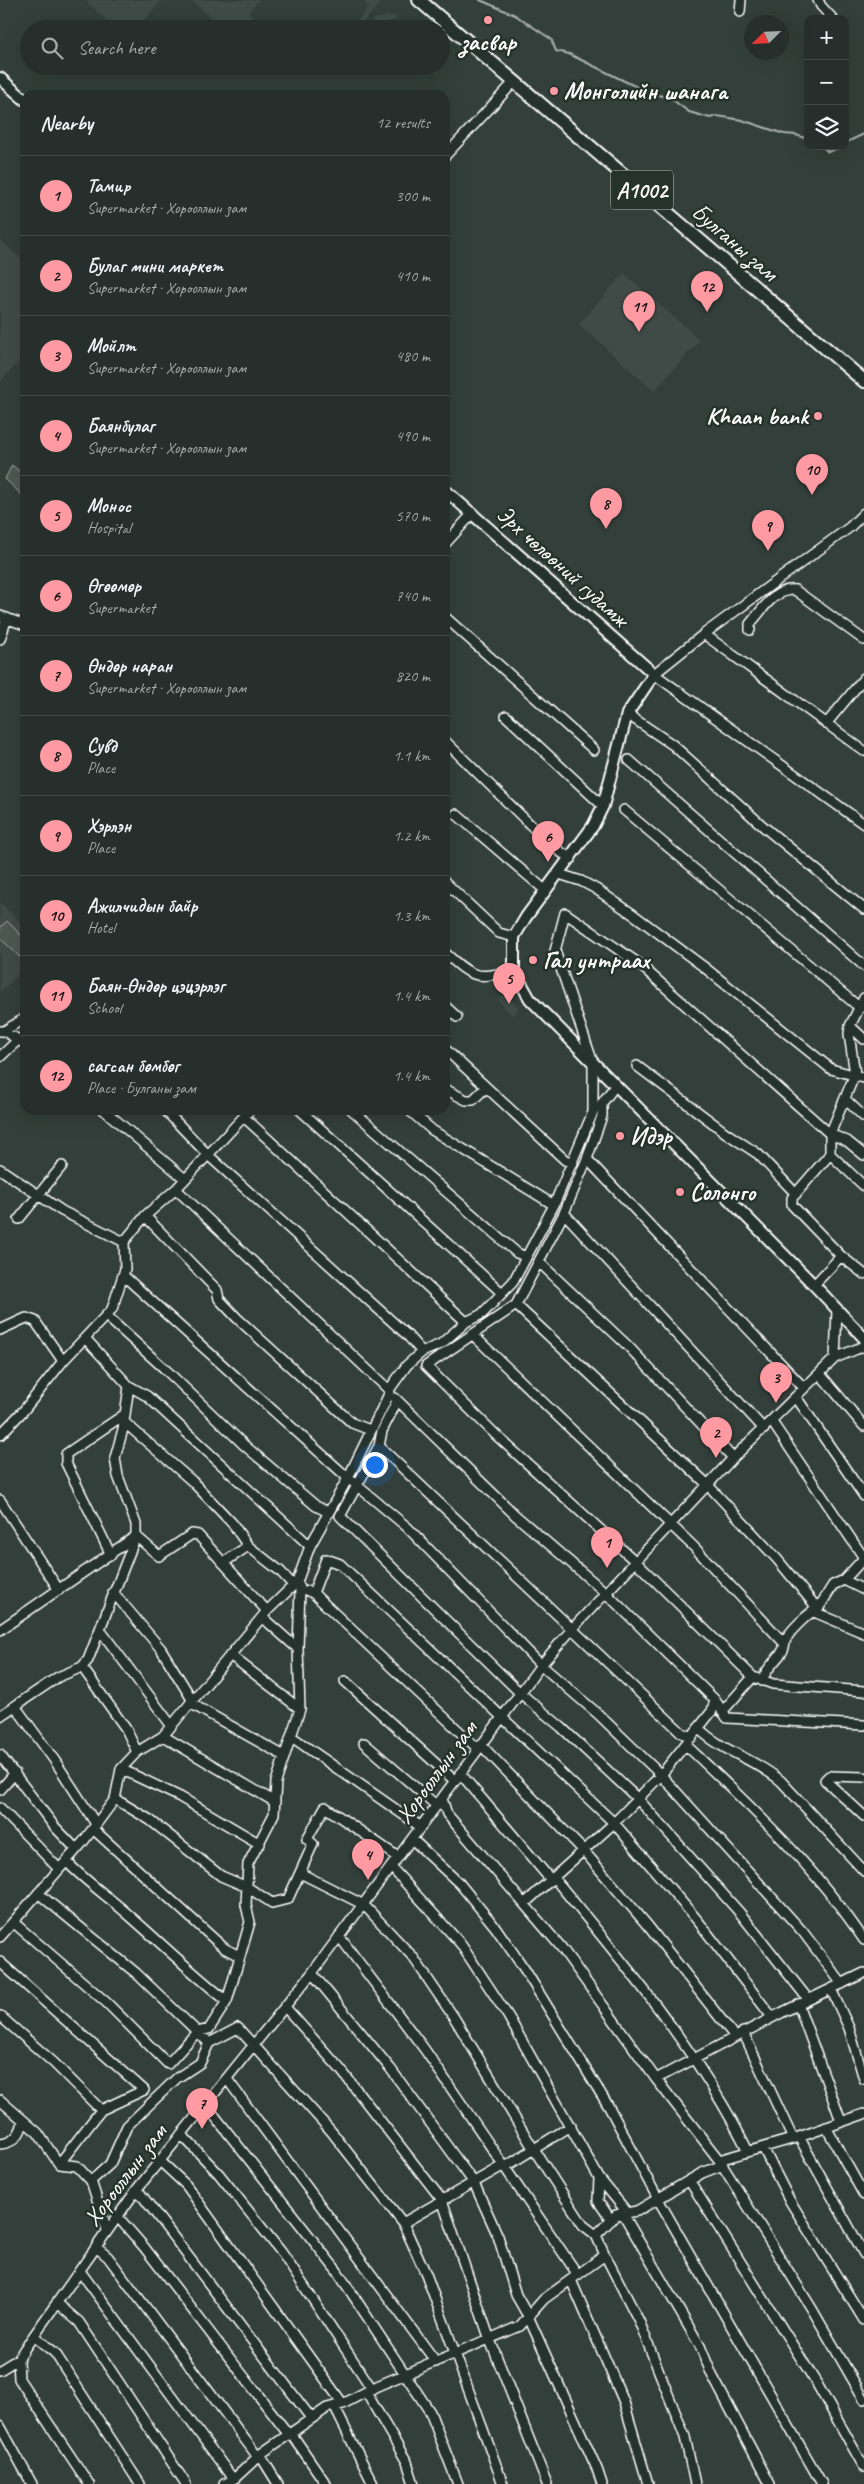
<!DOCTYPE html>
<meta charset="utf-8">
<style>
:root{--surface:#262f2c;--page:#2e3734;--text:#f1f3f6;--muted:#a4a9a9;--line:#424a48;--accent:#ff9aa2}
body{margin:0;font-family:Caveat,sans-serif;background:var(--page);color:var(--text)}
.controls{position:absolute;right:15px;top:15px;display:grid;overflow:hidden;border-radius:10px;box-shadow:0 5px 20px #0002}
.controls button{width:45px;height:45px;display:grid;place-items:center;padding:0;border:0;border-bottom:1px solid var(--line);background:var(--surface);color:var(--text);font:25px sans-serif}
.compass{position:absolute;left:744px;top:15px;width:45px;height:45px;border-radius:50%;background:var(--surface);box-shadow:0 5px 20px #0002;rotate:246deg}
.you{position:absolute;left:374px;top:1464px;width:18px;height:18px;margin:-12px;border:4px solid #fff;border-radius:50%;background:#1a73e8;box-shadow:0 0 0 8px #1a73e833}
.badge{display:grid;place-items:center;width:32px;height:32px;border-radius:50%;background:var(--accent);color:#111;font-size:16px;font-weight:700}
.pin{position:absolute;translate:-50% -41px;filter:drop-shadow(0 1px 2px #0008)}
.pin::after{content:'';position:absolute;top:26px;width:18px;height:15px;background:inherit;clip-path:polygon(0 0,100% 0,50% 100%)}
.list{margin:0;padding:0;list-style:none}
h2{display:flex;justify-content:space-between;align-items:center;height:65px;margin:0;padding:0 20px;font-size:21px}
h2 small{font-size:16px;font-weight:400;color:var(--muted)}
.list li{display:grid;grid-template-columns:32px 1fr auto;gap:15px;align-items:center;box-sizing:border-box;height:80px;padding:0 20px;border-top:1px solid var(--line)}
.list b{display:block;font-size:19px;white-space:nowrap}
.list p{margin:0;font-size:16px;white-space:nowrap;color:var(--muted)}
.list em{font-size:16px;font-style:normal;color:var(--muted)}
.icon{flex:none;width:28px;height:28px;fill:none;stroke:currentColor;stroke-width:2;stroke-linecap:round;stroke-linejoin:round}
.map{position:relative;flex:none;width:864px;height:2484px;overflow:hidden}
.search{position:absolute;background:var(--surface);box-shadow:0 5px 20px #0002;left:20px;top:20px;width:430px;height:55px;display:flex;align-items:center;gap:12px;box-sizing:border-box;padding:0 18px;border-radius:28px;color:var(--muted);font-size:19px}
.panel{position:absolute;background:var(--surface);box-shadow:0 5px 20px #0002;left:20px;top:90px;width:430px;height:1025px;border-radius:15px}
.map>svg:first-child{display:block}
.built{fill:#404c47}
.green{fill:#4d5853;stroke:#a6aca9}
.lines{fill:none;stroke-linecap:round;stroke-linejoin:round}
.stream{stroke:#abb0ae;stroke-width:2}
.minor-casing{stroke:#fff;stroke-width:12}
.major-casing{stroke:#fff;stroke-width:14}
.highway-casing{stroke:#fff;stroke-width:16}
.minor{stroke:#26332d;stroke-width:9}
.major{stroke:#26332d;stroke-width:10}
.highway{stroke:#26332d;stroke-width:12}
.poi-dot{fill:#ff9aa2;stroke:#26332d;stroke-width:2}
.labels{text-anchor:middle;stroke-width:5;stroke-linejoin:round;paint-order:stroke}
.shield{fill:#26332d;stroke:#bec2c0;stroke-width:1}
.shield-label{font-size:22px;font-weight:bold;fill:#fff}
.poi-label{font-size:24px;font-weight:bold;fill:#fff;stroke:#26332d;text-anchor:start}
.street-label{font-size:24px;fill:#fff;stroke:#26332d}
</style>
<div class="map">
<svg width="864" height="2484" viewBox="0 0 864 2484">
<rect width="100%" height="100%" fill="#333f3a"/>
<filter id="ink" filterUnits="userSpaceOnUse"><feTurbulence type="fractalNoise" baseFrequency=".02" numOctaves="2"/><feDisplacementMap in="SourceGraphic" scale="10" xChannelSelector="R" yChannelSelector="G"/><feConvolveMatrix kernelMatrix="1 2 1 2 8 2 1 2 1" color-interpolation-filters="sRGB"/></filter>
<g filter="url(#ink)">
<path class="built" d="M 85,0 L 162,0 L 136,29 L 116,29 Z
M 191,0 L 259,0 L 248,13 L 264,29 L 224,29 Z
M 368,0 L 381,2 L 359,27 L 355,23 L 369,7 L 365,4 Z
M 394,15 L 398,20 L 369,25 L 374,19 Z
M 0,240 L 25,263 L 25,355 L 0,382 Z
M 624,273 L 700,340 L 654,391 L 579,324 Z
M 0,903 L 25,926 L 25,968 L 0,992 Z
M 504,993 L 519,1008 L 512,1015 L 498,1000 Z"/>
<path class="green" d="M 12,465 L 25,476 L 25,494 L 23,496 L 5,479 Z
M 7,921 L 25,939 L 25,953 L 21,958 L 0,938 L 0,928 Z"/>
<g class="lines">
<path class="stream" d="M 480,0 L 515,15 L 551,39 L 556,51 L 569,54 L 647,92 L 670,98 L 689,112 L 710,118 L 717,116 L 742,120 L 784,134 L 796,135 L 808,139
M 845,143 L 864,134
M 822,146 L 828,152 L 843,146"/>
<defs>
<path id="minor" d="M 818,0 L 821,6 L 833,19
M 740,12 L 741,0
M 445,156 L 514,82
M 445,544 L 473,513
M 0,616 L 25,625
M 445,617 L 594,750
M 750,630 L 750,624 C 762,610 775,588 795,590 L 864,640
M 704,634 L 850,527 L 864,513
M 0,639 L 7,618
M 627,714 L 673,745 L 764,827 L 864,909
M 506,716 L 603,806
M 826,724 L 864,678
M 445,741 L 552,846 L 571,859
M 864,751 L 704,634 L 654,674 L 864,824
M 629,760 L 864,966
M 624,810 L 860,1008
M 456,814 L 546,891
M 559,874 L 581,881 L 596,889 L 634,915 L 704,967 L 831,1069 L 864,1078
M 445,882 L 499,933 L 514,937
M 445,953 C 475,980 476,978 514,971
M 445,1006 L 457,1017
M 850,1026 L 864,1039
M 0,1031 L 4,1031 L 25,1044
M 4,1031 L 25,1018
M 445,1049 L 565,1160 L 573,1163
M 0,1057 L 19,1039
M 637,1066 L 726,1133 L 758,1154 L 796,1194
M 615,1086 L 602,1103 L 602,1116 L 587,1159 L 564,1213 L 516,1305 L 426,1366 L 497,1436 L 636,1562 L 753,1677 L 773,1684 L 864,1691
M 445,1089 L 466,1100 L 473,1100 L 486,1087
M 845,1099 L 864,1117
M 104,1110 L 185,1179
M 165,1110 L 208,1155 L 407,1335 L 422,1352
M 300,1110 L 501,1292
M 352,1110 L 517,1253 L 526,1257
M 409,1110 L 432,1130 L 554,1205
M 244,1117 L 466,1322
M 830,1154 L 864,1186
M 587,1159 L 804,1388
M 0,1169 L 62,1211 L 124,1242
M 176,1189 L 389,1390
M 564,1213 L 764,1429
M 145,1216 L 217,1290 L 219,1299 L 237,1318 L 352,1423 L 370,1430
M 19,1219 L 62,1166
M 841,1256 L 864,1274
M 540,1263 L 628,1346 L 733,1458
M 124,1276 L 348,1478 L 407,1527 L 541,1665 L 598,1714 L 661,1775 L 803,1932 L 842,1984
M 814,1285 L 841,1256 L 792,1205 L 792,1198 L 830,1154 L 830,1134 L 855,1074 L 849,1034 L 850,1026 L 864,998
M 516,1305 L 707,1484 L 777,1559 L 818,1609
M 106,1316 L 166,1370 L 244,1445 L 316,1506 L 328,1512
M 0,1330 L 26,1318 L 35,1321 L 63,1361
M 473,1335 L 694,1547 L 784,1643
M 835,1358 L 837,1310
M 820,1374 L 864,1426
M 129,1386 L 147,1396 L 310,1546
M 796,1397 L 864,1496
M 395,1398 L 515,1515 L 606,1593 L 715,1700 L 727,1718 L 864,1725
M 397,1401 L 382,1431 L 379,1446 L 340,1516 L 519,1692 L 561,1727 L 638,1799 L 740,1913 L 808,1999
M 124,1422 L 192,1481 L 232,1523 L 248,1546 L 280,1571 L 293,1585
M 772,1422 L 864,1558
M 0,1435 L 24,1410 L 63,1361 L 112,1309 L 125,1269 L 124,1242 L 145,1216 L 176,1189 L 250,1110
M 379,1446 L 682,1733 L 692,1737
M 0,1500 L 59,1590
M 111,1555 L 66,1463 L 66,1454 L 125,1414
M 223,1563 L 248,1546
M 844,1580 L 864,1590
M 308,1591 L 313,1593 L 478,1749
M 113,1592 L 161,1649 L 193,1701
M 313,1593 L 326,1559 L 340,1564 L 614,1823 L 698,1921 L 772,2017
M 812,1611 L 864,1633
M 262,1617 L 298,1649
M 0,1630 L 136,1536 L 136,1524 L 118,1476 L 115,1458 L 123,1429 L 129,1386 L 85,1338
M 101,1631 L 171,1725
M 230,1655 L 300,1709
M 82,1667 L 126,1729 L 137,1752
M 345,1681 L 455,1781
M 762,1681 C 765,1670 775,1662 782,1652 C 785,1648 784,1646 785,1642 C 787,1633 809,1612 818,1609 L 833,1585 L 844,1580 L 864,1558
M 190,1703 L 284,1756
M 15,1706 L 55,1761 L 96,1824
M 722,1712 L 753,1677
M 0,1716 L 58,1677 L 82,1667 L 88,1660 L 136,1536 L 159,1556 L 192,1534 L 198,1535 L 267,1611
M 698,1728 C 724,1753 754,1758 781,1781 L 864,1871
M 163,1736 L 275,1802
M 292,1737 L 421,1827
M 364,1743 L 437,1806
M 481,1745 L 583,1850 L 648,1926 L 735,2037
M 686,1745 C 750,1806 815,1866 864,1940
M 0,1755 L 54,1826 L 76,1849
M 121,1769 L 180,1797 L 260,1844
M 460,1773 L 551,1880
M 864,1777 L 829,1776 L 825,1780 L 864,1816
M 0,1790 L 15,1773
M 115,1799 L 150,1820 L 221,1876 L 247,1887 L 272,1903 L 288,1899 L 313,1844 L 307,1839 L 325,1807 L 398,1857
M 442,1799 L 447,1814 L 561,1947 L 656,2079 L 719,2160 L 812,2309 L 864,2399
M 0,1808 L 59,1869
M 93,1829 L 224,1948 L 239,1956
M 412,1839 L 460,1884 L 496,1928 L 525,1970 L 609,2107 L 658,2199 L 822,2484
M 66,1861 C 86,1882 109,1897 131,1917 C 163,1945 193,1974 227,2001
M 391,1867 L 460,1943 L 508,2016 L 599,2178 L 626,2211
M 300,1873 L 364,1905 L 413,1957 L 455,2019 L 533,2148 L 583,2225 L 596,2235
M 554,1878 C 625,1964 698,2051 748,2151
M 38,1893 L 136,1973 L 209,2043
M 524,1904 L 614,1823 L 661,1775 L 712,1711 L 715,1700
M 13,1922 L 107,2003 L 168,2064 L 197,2032 L 209,2029 L 227,2001 L 250,1922 L 246,1905 L 248,1864 L 274,1814 L 276,1782 L 300,1709 L 298,1649 L 300,1588 L 297,1582 L 310,1546 L 348,1478 L 390,1392 L 389,1390 L 407,1365 L 422,1352 L 441,1344 L 466,1322 L 482,1314 L 513,1282 L 554,1205 L 593,1112 L 593,1063 L 555,951 L 565,913 L 638,963 L 830,1134 L 847,1141 L 864,1155
M 339,1936 L 425,2050 L 578,2275
M 0,1937 L 83,1842 L 115,1799 L 121,1769 L 137,1752 L 163,1736 L 267,1611 L 297,1582
M 0,1962 L 144,2090 L 101,2110
M 312,1973 L 390,2068 L 474,2183 L 498,2236 L 516,2295 L 528,2316 L 597,2469 L 602,2484
M 831,1989 L 849,2028 L 864,2079
M 798,2004 L 841,2121
M 285,2007 L 341,2070 L 442,2200 L 490,2340 L 547,2484
M 0,2016 L 54,2063 L 101,2110 L 59,2164
M 743,2032 L 793,2139
M 227,2079 L 436,2362
M 656,2079 L 781,2013 L 864,1973
M 0,2100 L 38,2133 L 59,2164 L 77,2166 L 91,2181
M 206,2105 L 337,2271 L 430,2412 L 458,2484
M 826,2127 L 864,2195
M 181,2134 L 219,2174 L 282,2253 L 372,2389
M 799,2137 L 864,2254
M 0,2144 C 14,2143 21,2134 23,2121
M 763,2148 L 790,2201 L 864,2320
M 159,2160 L 186,2185 L 343,2404
M 719,2160 L 799,2137 L 864,2114
M 505,2167 L 571,2126
M 599,2178 L 598,2201 L 611,2220
M 689,2180 L 817,2384 L 864,2467
M 137,2189 L 311,2418
M 622,2212 L 700,2346 L 712,2375 L 770,2484
M 117,2216 L 144,2247 L 289,2435
M 403,2223 L 504,2165
M 107,2230 L 91,2181 L 110,2164 L 127,2126 L 177,2078 L 200,2063 L 209,2043 L 238,2028 L 331,2131 L 403,2223 L 426,2274 L 503,2484
M 96,2247 L 108,2257 L 258,2457
M 605,2255 L 639,2321 L 685,2437 L 695,2484
M 80,2271 L 233,2479
M 571,2280 L 624,2402 L 648,2484
M 58,2304 L 79,2322 L 186,2484
M 34,2336 L 55,2353 L 140,2484
M 0,2370 L 18,2359
M 366,2392 L 407,2462 L 414,2484
M 334,2406 L 373,2484
M 0,2426 L 32,2484
M 291,2433 L 326,2484
M 260,2455 L 278,2484
M 89,2484 L 19,2379 L 18,2359 L 25,2348 L 137,2189 L 312,1973 L 541,1665 L 572,1629 L 733,1458 L 835,1358 L 864,1346
M 224,2484 L 235,2478 L 262,2453 L 327,2408 L 343,2404 L 377,2386 L 520,2326 L 544,2299 L 605,2255 L 596,2235 L 616,2215 L 637,2211 L 702,2173 L 723,2165"/>
<path id="major" d="M 0,78 L 25,100
M 445,490 L 654,674 L 627,714 L 603,806 L 593,826 L 526,917 L 514,937 L 514,971 L 530,999 L 814,1285 L 864,1338"/>
<path id="highway" d="M 419,0 L 864,381"/>
</defs>
<use href="#minor" class="minor-casing"/>
<use href="#major" class="major-casing"/>
<use href="#highway" class="highway-casing"/>
<use href="#minor" class="minor"/>
<use href="#major" class="major"/>
<use href="#highway" class="highway"/>
</g>
</g>
<g class="poi-dot">
<circle cx="488" cy="20" r="5"/>
<circle cx="554" cy="91" r="5"/>
<circle cx="818" cy="416" r="5"/>
<circle cx="533" cy="960" r="5"/>
<circle cx="620" cy="1136" r="5"/>
<circle cx="680" cy="1192" r="5"/>
</g>
<g class="labels">
<rect class="shield" x="611" y="170.5" width="62" height="39" rx="4"/>
<g class="shield-label">
<text x="642" y="198">A1002</text>
</g>
<g class="poi-label">
<text x="488" y="50" text-anchor="middle">засвар</text>
<text x="564" y="99">Монголийн шанага</text>
<text x="808" y="424" text-anchor="end">Khaan bank</text>
<text x="543" y="968">Гал унтраах</text>
<text x="630" y="1144">Идэр</text>
<text x="690" y="1200">Солонго</text>
</g>
<g class="street-label">
<text transform="translate(735 242) rotate(41)" y="8">Булганы зам</text>
<text transform="translate(563 566) rotate(42)" y="8">Эрх чөлөөний гудамж</text>
<text transform="translate(436 1772) rotate(-54)" y="8">Хорооллын зам</text>
<text transform="translate(125 2175) rotate(-53)" y="8">Хорооллын зам</text>
</g>
</g>
</svg>
<div class="controls">
<button>+</button>
<button>−</button>
<button><svg class="icon" aria-label="layers" viewBox="0 0 24 24"><path d="M12 4l9 5-9 5-9-5zM3 14l9 5 9-5"/></svg></button>
</div>
<svg class="compass" viewBox="-18 -18 36 36"><path d="M0-13l5 13h-10z" fill="#e53935"/><path d="M0 13l5-13h-10z" fill="#a4a9a9"/></svg>
<div class="you"></div>
<div class="pin badge" style="left:607px;top:1568px">1</div>
<div class="pin badge" style="left:716px;top:1458px">2</div>
<div class="pin badge" style="left:776px;top:1403px">3</div>
<div class="pin badge" style="left:368px;top:1880px">4</div>
<div class="pin badge" style="left:509px;top:1004px">5</div>
<div class="pin badge" style="left:548px;top:862px">6</div>
<div class="pin badge" style="left:202px;top:2129px">7</div>
<div class="pin badge" style="left:606px;top:529px">8</div>
<div class="pin badge" style="left:768px;top:551px">9</div>
<div class="pin badge" style="left:812px;top:495px">10</div>
<div class="pin badge" style="left:639px;top:332px">11</div>
<div class="pin badge" style="left:707px;top:312px">12</div>
<div class="search"><svg class="icon" aria-label="search" viewBox="0 0 24 24"><circle cx="10" cy="10" r="6"/><path d="M15 15l6 6"/></svg>Search here</div>
<section class="panel">
<h2>Nearby<small>12 results</small></h2>
<ul class="list">
<li><span class="badge">1</span><div><b>Тамир</b><p>Supermarket · Хорооллын зам</p></div><em>300 m</em></li>
<li><span class="badge">2</span><div><b>Булаг мини маркет</b><p>Supermarket · Хорооллын зам</p></div><em>410 m</em></li>
<li><span class="badge">3</span><div><b>Мойлт</b><p>Supermarket · Хорооллын зам</p></div><em>480 m</em></li>
<li><span class="badge">4</span><div><b>Баянбулаг</b><p>Supermarket · Хорооллын зам</p></div><em>490 m</em></li>
<li><span class="badge">5</span><div><b>Монос</b><p>Hospital</p></div><em>570 m</em></li>
<li><span class="badge">6</span><div><b>Өгөөмөр</b><p>Supermarket</p></div><em>740 m</em></li>
<li><span class="badge">7</span><div><b>Өндөр наран</b><p>Supermarket · Хорооллын зам</p></div><em>820 m</em></li>
<li><span class="badge">8</span><div><b>Сувд</b><p>Place</p></div><em>1.1 km</em></li>
<li><span class="badge">9</span><div><b>Хэрлэн</b><p>Place</p></div><em>1.2 km</em></li>
<li><span class="badge">10</span><div><b>Ажилчидын байр</b><p>Hotel</p></div><em>1.3 km</em></li>
<li><span class="badge">11</span><div><b>Баян-Өндөр цэцэрлэг</b><p>School</p></div><em>1.4 km</em></li>
<li><span class="badge">12</span><div><b>сагсан бөмбөг</b><p>Place · Булганы зам</p></div><em>1.4 km</em></li>
</ul>
</section>
</div>
